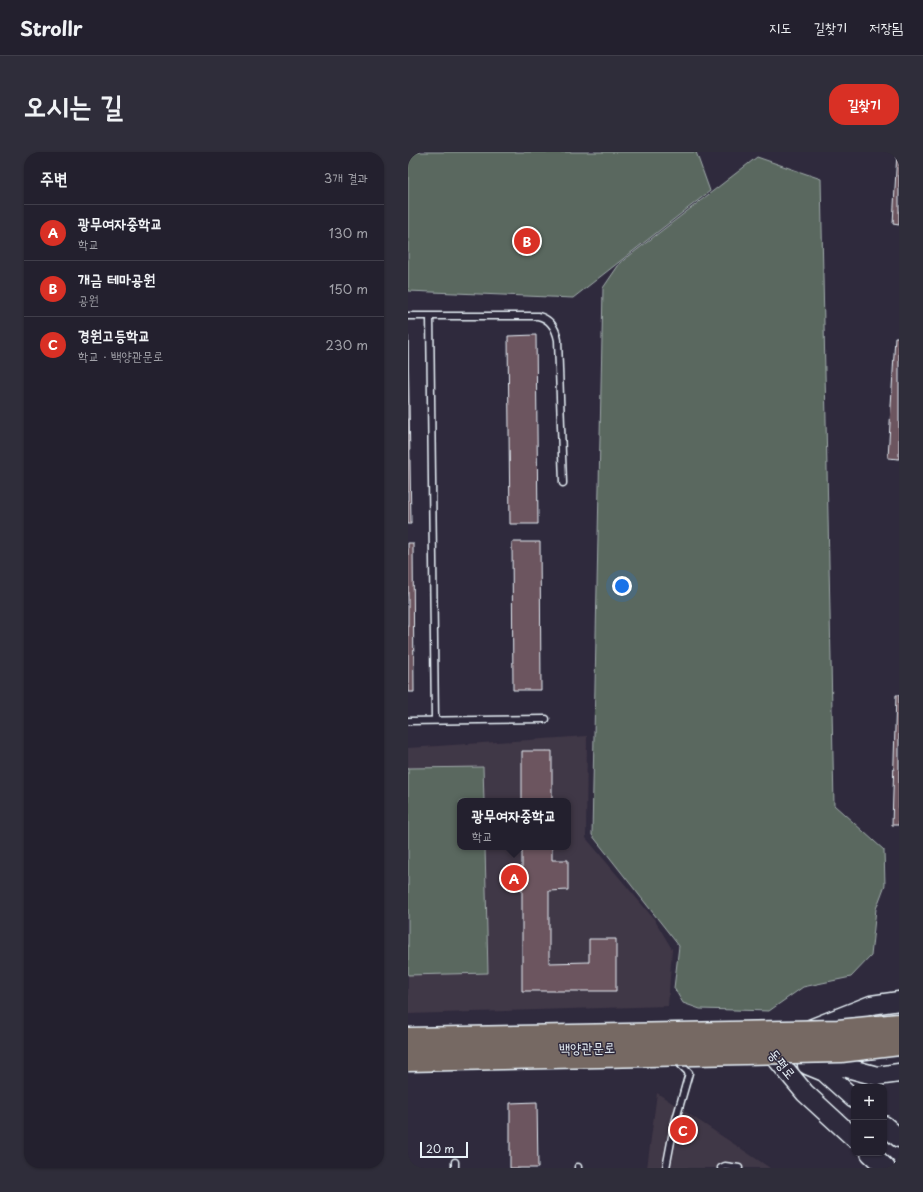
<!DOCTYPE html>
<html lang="ko">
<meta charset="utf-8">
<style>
:root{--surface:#23202e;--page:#2f2d3a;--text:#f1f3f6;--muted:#a3a3aa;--line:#403e4a;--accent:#d93025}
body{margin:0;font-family:"Playpen Sans","Poor Story",sans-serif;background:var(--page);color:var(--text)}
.controls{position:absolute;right:12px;bottom:12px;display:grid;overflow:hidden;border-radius:8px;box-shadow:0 1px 3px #0004}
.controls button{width:36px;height:36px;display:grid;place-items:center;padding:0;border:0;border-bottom:1px solid var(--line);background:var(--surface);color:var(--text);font:20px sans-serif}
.scale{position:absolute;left:12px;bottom:10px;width:48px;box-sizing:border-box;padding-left:4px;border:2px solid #e8f1f8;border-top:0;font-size:11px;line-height:14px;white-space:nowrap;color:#e8f1f8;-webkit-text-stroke:3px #2f2a3d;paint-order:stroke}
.you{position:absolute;left:214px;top:434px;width:14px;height:14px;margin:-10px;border:3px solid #fff;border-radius:50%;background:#1a73e8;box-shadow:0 0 0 6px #1a73e833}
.badge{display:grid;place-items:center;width:26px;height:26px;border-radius:50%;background:var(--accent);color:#fff;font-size:13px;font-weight:700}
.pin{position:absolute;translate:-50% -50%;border:2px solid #fff;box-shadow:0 1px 4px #0006}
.popup{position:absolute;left:49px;top:646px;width:114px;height:52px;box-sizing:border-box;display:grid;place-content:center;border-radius:8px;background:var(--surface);filter:drop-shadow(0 1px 3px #0005);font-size:13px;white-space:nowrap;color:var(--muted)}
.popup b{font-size:15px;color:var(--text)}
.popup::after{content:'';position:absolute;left:50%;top:100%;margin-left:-8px;border:8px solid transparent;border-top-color:var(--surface)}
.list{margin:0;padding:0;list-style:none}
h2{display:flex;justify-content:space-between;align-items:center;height:52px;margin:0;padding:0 16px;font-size:17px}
h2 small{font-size:13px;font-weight:400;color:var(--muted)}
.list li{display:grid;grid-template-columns:26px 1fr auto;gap:12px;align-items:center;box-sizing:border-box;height:56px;padding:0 16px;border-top:1px solid var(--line)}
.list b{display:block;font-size:15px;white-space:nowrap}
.list p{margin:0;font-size:13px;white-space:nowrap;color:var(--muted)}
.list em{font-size:13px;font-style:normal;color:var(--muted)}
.map{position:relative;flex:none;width:491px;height:1016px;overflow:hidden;border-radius:16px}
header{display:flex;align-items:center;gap:24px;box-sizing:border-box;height:56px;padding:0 20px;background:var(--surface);border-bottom:1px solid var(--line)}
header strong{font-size:19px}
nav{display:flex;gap:22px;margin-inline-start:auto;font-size:14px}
.intro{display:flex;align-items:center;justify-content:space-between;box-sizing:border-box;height:96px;padding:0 24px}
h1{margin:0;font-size:28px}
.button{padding:10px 18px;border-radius:16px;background:var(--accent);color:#fff;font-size:14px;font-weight:700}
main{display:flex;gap:24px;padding:0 24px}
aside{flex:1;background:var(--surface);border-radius:16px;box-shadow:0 1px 3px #0004}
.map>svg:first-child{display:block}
.built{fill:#413747;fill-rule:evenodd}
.green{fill:#5a685f;stroke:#a1acac}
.building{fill:#6c545f;stroke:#e8f1f8}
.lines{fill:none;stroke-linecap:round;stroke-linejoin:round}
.lane-casing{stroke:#e8f1f8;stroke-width:9}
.secondary-casing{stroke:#e8f1f8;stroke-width:21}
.lane{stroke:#2f2a3d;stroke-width:6}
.secondary{stroke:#2f2a3d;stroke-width:18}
.highway-bridge-casing{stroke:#e8f1f8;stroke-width:25;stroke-linecap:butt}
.highway-bridge{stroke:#766964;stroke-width:22}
.labels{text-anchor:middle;stroke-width:3;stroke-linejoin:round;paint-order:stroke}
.street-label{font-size:14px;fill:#e8f1f8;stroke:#2f2a3d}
</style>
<header>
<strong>Strollr</strong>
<nav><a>지도</a><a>길찾기</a><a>저장됨</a></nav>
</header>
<div class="intro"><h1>오시는 길</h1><a class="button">길찾기</a></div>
<main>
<aside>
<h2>주변<small>3개 결과</small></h2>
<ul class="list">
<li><span class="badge">A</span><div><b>광무여자중학교</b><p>학교</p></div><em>130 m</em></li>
<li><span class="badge">B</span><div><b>개금 테마공원</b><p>공원</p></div><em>150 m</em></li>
<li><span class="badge">C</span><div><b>경원고등학교</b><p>학교 · 백양관문로</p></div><em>230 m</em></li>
</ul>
</aside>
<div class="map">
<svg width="491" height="1016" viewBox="0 0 491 1016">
<rect width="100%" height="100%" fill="#2f2a3d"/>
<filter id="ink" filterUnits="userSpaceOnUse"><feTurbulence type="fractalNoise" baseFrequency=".025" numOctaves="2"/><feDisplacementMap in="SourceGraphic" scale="8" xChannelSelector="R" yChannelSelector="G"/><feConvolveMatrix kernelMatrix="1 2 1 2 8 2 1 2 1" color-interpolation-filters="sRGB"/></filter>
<g filter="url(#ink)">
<path class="built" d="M 179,584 L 178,686 L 246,767 L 264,797 L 260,854 L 0,862 L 0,596 ZM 52,649 L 160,649 L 160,695 L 52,695 Z
M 249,941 L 362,1016 L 239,1016 Z"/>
<path class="green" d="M 0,0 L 288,0 L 302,39 L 165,146 L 0,139 Z
M 349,5 L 413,27 L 426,653 L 476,698 L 477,733 L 468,757 L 463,804 L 443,825 L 395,835 L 361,859 L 292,857 L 275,851 L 266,836 L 271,794 L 184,683 L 195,136 L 212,111 Z
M 75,615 L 76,649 L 52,649 L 52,695 L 77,695 L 80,821 L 0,823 L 0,616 Z"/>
<path class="building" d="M 489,0 L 491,0 L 491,73 L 485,72 Z
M 128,183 L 130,372 L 102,372 L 100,184 Z
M 0,184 L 3,372 L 0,372 Z
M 487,185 L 491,185 L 491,307 L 480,306 Z
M 104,390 L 132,390 L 133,538 L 105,538 Z
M 0,391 L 5,391 L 6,540 L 0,540 Z
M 488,543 L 491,543 L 491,673 L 484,673 Z
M 114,599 L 144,599 L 144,649 L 114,649 Z
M 114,695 L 144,695 L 144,708 L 160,708 L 160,738 L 141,739 L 141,811 L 181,810 L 181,787 L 208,787 L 208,839 L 114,839 Z
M 129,950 L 130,1016 L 102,1016 L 102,951 Z"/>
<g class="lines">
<defs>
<path id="lane" d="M 0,164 L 130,164 C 143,167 148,177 150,188 L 155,331
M 22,164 L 27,568
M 0,569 L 138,567
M 47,1010 L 47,1016
M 170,1016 L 170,1015
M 258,1016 L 266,974 L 281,921 L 269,909
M 313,1016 L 317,1014 L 331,1016"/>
<path id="secondary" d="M 402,877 L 463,853 L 491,849
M 358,894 L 397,941 L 446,986
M 395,904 L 469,924 L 491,921
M 399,913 L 416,920 L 446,947
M 476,973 L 491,986
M 462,1001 L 478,1016"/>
</defs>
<use href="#lane" class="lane-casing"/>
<use href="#secondary" class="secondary-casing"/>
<use href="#lane" class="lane"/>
<use href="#secondary" class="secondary"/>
<defs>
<path id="highway-bridge" d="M 0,887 L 430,879 L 491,873
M 0,908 L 433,899 L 491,892"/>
</defs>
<use href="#highway-bridge" class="highway-bridge-casing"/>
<use href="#highway-bridge" class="highway-bridge"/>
</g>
</g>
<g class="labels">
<g class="street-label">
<text transform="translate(179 896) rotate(-1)" y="5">백양관문로</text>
<text transform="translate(374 912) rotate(51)" y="5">동평로</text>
</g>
</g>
</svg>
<div class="controls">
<button>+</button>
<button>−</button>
</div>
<div class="scale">20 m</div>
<div class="you"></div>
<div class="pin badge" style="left:106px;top:726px">A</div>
<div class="popup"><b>광무여자중학교</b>학교</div>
<div class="pin badge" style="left:119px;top:89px">B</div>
<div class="pin badge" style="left:275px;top:978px">C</div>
</div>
</main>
